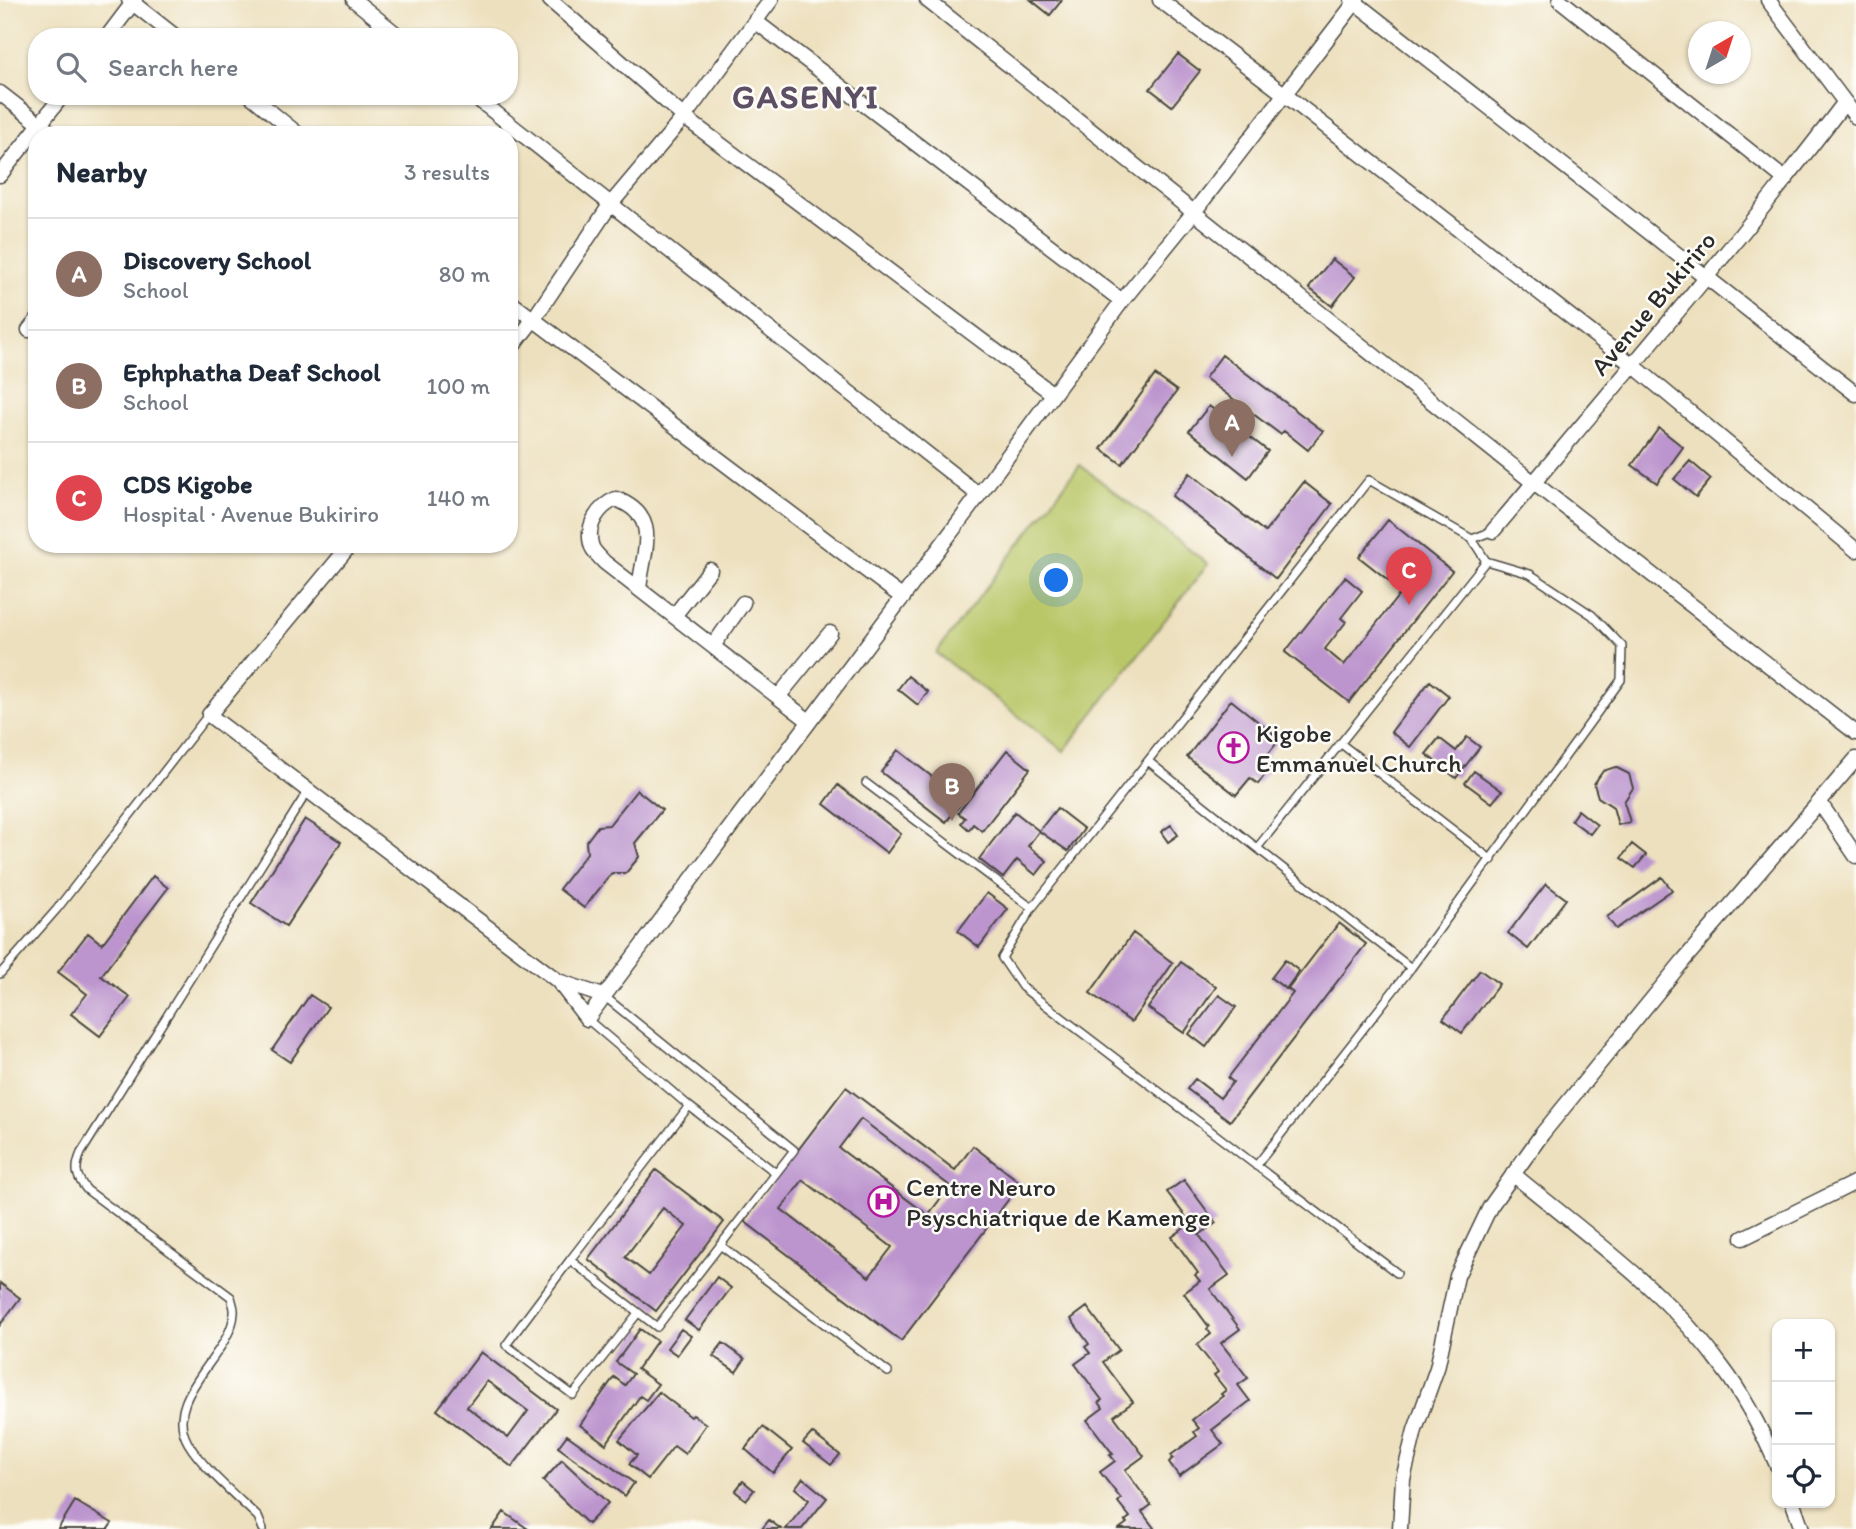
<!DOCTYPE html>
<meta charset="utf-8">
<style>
:root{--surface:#fff;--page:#f2f2f3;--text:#1f2937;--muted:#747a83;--line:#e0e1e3;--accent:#1a73e8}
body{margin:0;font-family:Itim,sans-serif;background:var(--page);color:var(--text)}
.controls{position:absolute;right:21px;bottom:21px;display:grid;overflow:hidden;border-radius:14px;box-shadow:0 2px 5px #0004}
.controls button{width:63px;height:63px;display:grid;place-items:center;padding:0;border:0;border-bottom:2px solid var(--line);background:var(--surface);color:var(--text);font:35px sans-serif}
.compass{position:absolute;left:1688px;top:21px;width:63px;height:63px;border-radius:50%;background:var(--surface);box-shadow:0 2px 5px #0004;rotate:39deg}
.you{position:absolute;left:1057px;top:581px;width:24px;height:24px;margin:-18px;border:5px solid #fff;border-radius:50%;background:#1a73e8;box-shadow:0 0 0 10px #1a73e833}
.badge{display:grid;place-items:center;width:46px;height:46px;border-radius:50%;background:var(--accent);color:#fff;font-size:23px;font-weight:700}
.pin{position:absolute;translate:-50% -58px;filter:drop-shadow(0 2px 4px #0008)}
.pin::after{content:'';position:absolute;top:37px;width:24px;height:21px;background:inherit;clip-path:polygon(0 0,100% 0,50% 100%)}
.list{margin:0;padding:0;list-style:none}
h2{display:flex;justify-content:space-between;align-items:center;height:91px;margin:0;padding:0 28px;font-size:30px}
h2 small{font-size:23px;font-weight:400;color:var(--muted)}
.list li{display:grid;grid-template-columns:46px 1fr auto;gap:21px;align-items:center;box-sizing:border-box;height:112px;padding:0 28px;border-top:2px solid var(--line)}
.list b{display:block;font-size:26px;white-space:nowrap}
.list p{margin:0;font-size:23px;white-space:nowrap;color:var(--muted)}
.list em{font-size:23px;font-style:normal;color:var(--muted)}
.icon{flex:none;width:38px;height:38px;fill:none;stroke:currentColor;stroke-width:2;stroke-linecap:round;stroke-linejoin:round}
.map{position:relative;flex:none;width:1856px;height:1529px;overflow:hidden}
.search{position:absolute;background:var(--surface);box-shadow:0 2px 5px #0004;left:28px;top:28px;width:490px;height:77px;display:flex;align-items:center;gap:18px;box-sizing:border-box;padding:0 24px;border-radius:28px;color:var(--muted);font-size:26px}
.panel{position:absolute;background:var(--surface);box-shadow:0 2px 5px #0004;left:28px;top:126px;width:490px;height:427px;border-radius:28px}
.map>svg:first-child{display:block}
.green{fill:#bac769;stroke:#72794a;stroke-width:2}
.building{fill:#bc94ce;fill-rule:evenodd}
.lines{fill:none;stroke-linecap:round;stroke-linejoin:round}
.lane-casing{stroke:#484641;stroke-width:10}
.street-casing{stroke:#484641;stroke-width:17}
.lane{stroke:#fff;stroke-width:7}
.street{stroke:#fff;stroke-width:14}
.labels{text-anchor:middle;stroke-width:5;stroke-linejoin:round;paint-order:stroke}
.street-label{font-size:26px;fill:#2b2b2b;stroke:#fdfcf7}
.poi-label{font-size:26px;fill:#2b2b2b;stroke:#fdfcf7;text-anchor:start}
.district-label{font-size:33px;font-weight:bold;letter-spacing:2px;fill:#5e5064;stroke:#fdfcf7}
</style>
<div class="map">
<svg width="1856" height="1529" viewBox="0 0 1856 1529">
<rect width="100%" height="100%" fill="#fdfcf7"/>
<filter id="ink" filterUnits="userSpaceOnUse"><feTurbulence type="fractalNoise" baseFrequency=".0143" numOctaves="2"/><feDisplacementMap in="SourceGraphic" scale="14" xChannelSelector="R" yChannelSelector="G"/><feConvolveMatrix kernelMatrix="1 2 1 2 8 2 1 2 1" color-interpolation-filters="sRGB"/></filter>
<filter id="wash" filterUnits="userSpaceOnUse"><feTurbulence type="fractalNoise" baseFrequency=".00686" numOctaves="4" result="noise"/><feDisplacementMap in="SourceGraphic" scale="28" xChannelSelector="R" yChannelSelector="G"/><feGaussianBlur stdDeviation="1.57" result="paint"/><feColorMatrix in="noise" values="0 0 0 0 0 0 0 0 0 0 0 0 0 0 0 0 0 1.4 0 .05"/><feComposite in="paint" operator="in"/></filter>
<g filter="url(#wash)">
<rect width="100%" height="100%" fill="#ede0be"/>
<path class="green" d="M 1080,465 L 1208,564 L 1064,751 L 936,653 Z"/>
<g id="blocks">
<path class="building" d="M 1031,0 L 1062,0 L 1050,15 Z
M 1178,54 L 1200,71 L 1172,106 L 1150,89 Z
M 1332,259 L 1355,277 L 1332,306 L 1309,288 Z
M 1222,355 L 1323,431 L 1308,450 L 1284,431 L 1280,434 L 1205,378 Z
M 1155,375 L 1177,391 L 1122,464 L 1101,449 Z
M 1209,406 L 1268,451 L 1248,478 L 1189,431 Z
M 1659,428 L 1683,447 L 1657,483 L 1632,465 Z
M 1690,461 L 1711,479 L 1696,497 L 1674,479 Z
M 1190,473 L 1265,532 L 1304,482 L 1332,504 L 1276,579 L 1172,496 Z
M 1388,520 L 1452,571 L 1349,702 L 1285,652 L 1345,577 L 1362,591 L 1341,618 L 1346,622 L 1325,649 L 1344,665 L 1402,591 L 1359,557 Z
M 908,676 L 928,692 L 918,705 L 898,689 Z
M 1430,681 L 1449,696 L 1410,747 L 1391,732 Z
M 1231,700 L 1280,739 L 1265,758 L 1273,764 L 1258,784 L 1250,778 L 1236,795 L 1187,757 Z
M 1467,737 L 1480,747 L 1456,778 L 1426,754 L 1439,738 L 1456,751 Z
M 898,750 L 963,801 L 946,822 L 881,772 Z
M 1007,750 L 1030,769 L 982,831 L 973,824 L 969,830 L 961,823 L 965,818 L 958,813 Z
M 1615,767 L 1629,774 L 1633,788 L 1624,802 L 1630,822 L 1618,825 L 1613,807 L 1598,797 L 1594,784 L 1603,771 Z
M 1474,771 L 1502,791 L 1492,803 L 1465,783 Z
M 838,785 L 901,834 L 887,853 L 824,804 Z
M 637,790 L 662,810 L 635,843 L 639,857 L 626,873 L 612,873 L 584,908 L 559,889 L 587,853 L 586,842 L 598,826 L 609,825 Z
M 1057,808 L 1084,829 L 1068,851 L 1039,831 Z
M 1578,810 L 1597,825 L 1590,834 L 1571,820 Z
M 1015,812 L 1039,831 L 1028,846 L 1047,861 L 1036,875 L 1017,860 L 1003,878 L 979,859 Z
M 305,819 L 341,842 L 286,926 L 251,903 Z
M 1171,825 L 1178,835 L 1168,842 L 1161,832 Z
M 1632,844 L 1646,855 L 1635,868 L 1621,858 Z
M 153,876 L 168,888 L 101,976 L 130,997 L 100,1036 L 71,1014 L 87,994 L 58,972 L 88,933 L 102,944 Z
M 1662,877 L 1672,890 L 1616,929 L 1607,917 Z
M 1546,884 L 1566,899 L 1528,949 L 1508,933 Z
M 987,893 L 1008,909 L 979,947 L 958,931 Z
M 1339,923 L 1366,944 L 1230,1121 L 1187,1089 L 1195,1079 L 1220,1098 L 1233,1082 L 1228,1078 L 1293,993 L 1288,989 Z
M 1133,933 L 1173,963 L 1131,1022 L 1090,993 Z
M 1285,960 L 1299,971 L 1286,989 L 1271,978 Z
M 1181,962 L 1216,987 L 1184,1033 L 1148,1008 Z
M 1480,970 L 1499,984 L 1462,1033 L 1443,1019 Z
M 310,995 L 328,1007 L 290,1062 L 272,1050 Z
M 1219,995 L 1236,1007 L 1206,1047 L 1189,1034 Z
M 846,1087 L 955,1170 L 973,1146 L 1021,1183 L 901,1341 L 744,1221 ZM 861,1119 L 950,1186 L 928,1215 L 839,1148 ZM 803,1180 L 892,1247 L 869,1277 L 781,1209 Z
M 656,1170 L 724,1222 L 656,1311 L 588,1259 ZM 663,1208 L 686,1226 L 649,1275 L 625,1257 Z
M 1184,1180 L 1216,1223 L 1199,1235 L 1229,1275 L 1210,1289 L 1240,1329 L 1221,1343 L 1248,1378 L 1238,1385 L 1250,1401 L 1212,1430 L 1223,1444 L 1179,1476 L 1169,1462 L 1173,1458 L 1171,1455 L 1197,1436 L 1194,1432 L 1199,1428 L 1192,1420 L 1223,1396 L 1221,1394 L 1226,1390 L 1214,1375 L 1218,1372 L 1197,1345 L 1211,1334 L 1207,1329 L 1209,1327 L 1184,1293 L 1200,1281 L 1195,1275 L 1198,1273 L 1172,1237 L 1187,1226 L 1182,1220 L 1186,1217 L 1167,1192 Z
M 717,1277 L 731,1288 L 699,1330 L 685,1320 Z
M 0,1283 L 20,1298 L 0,1325 Z
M 1087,1307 L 1119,1350 L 1103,1362 L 1133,1402 L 1114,1416 L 1144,1456 L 1125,1470 L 1151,1505 L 1142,1512 L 1154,1528 L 1152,1529 L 1119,1529 L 1127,1523 L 1125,1521 L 1130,1517 L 1118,1502 L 1121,1499 L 1100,1472 L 1115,1461 L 1110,1455 L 1113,1454 L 1087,1420 L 1103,1408 L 1099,1402 L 1102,1400 L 1075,1364 L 1090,1353 L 1085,1347 L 1089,1344 L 1071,1319 Z
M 640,1329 L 657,1341 L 637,1369 L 658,1384 L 646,1400 L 640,1396 L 606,1444 L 580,1425 L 614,1377 L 625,1385 L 633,1374 L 616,1362 Z
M 681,1329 L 691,1336 L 677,1355 L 667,1348 Z
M 723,1343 L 745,1359 L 736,1372 L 713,1356 Z
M 481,1352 L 556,1409 L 512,1467 L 437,1410 ZM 487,1381 L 528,1411 L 508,1438 L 467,1407 Z
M 659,1392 L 691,1417 L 693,1415 L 706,1424 L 685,1454 L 674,1446 L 648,1479 L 629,1464 L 637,1455 L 619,1440 Z
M 763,1427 L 792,1450 L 773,1473 L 745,1449 Z
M 812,1433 L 840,1455 L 831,1465 L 803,1443 Z
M 567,1435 L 634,1483 L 625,1496 L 558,1447 Z
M 562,1460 L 608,1503 L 588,1524 L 543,1481 Z
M 803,1478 L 827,1498 L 802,1529 L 786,1529 L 809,1500 L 795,1488 Z
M 743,1481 L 754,1490 L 746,1500 L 735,1491 Z
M 75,1501 L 112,1523 L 108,1529 L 58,1529 Z
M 504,1512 L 528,1529 L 492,1529 Z
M 769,1520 L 781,1529 L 762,1529 Z"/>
</g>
</g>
<g filter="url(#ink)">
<use href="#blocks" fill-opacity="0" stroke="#484641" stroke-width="2"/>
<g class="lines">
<defs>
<path id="lane" d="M 1472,539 L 1493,531
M 1340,743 L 1492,860
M 1148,761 L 1257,848
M 866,783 L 1032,908
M 0,974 L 57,909 L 208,715
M 604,996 L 794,1150 L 657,1327 L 570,1260 L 689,1106
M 587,1019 L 689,1106 L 776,1173
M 1256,1166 L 1411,968 L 1621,680 L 1622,646 L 1592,615 L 1530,574 L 1486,561 L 1257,848 L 1411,968
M 720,1245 L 888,1372
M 570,1260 L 506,1345 L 573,1395 L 638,1313
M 1397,1273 L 1022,987 L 1002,958 L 1032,908 L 1369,480 L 1472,539 L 1486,561
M 263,1529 L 258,1517 C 237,1497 202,1467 188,1443 C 161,1396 232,1355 234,1313 C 235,1308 232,1302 231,1297 L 87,1190 C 76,1177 74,1169 81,1153 L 309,789"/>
<path id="street" d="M 129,0 L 176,37
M 354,0 L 400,37
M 550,0 L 684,117 L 1053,394
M 927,0 L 1534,483 L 1856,733
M 1160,0 L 1284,94 L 1634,366 L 1856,550
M 1352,0 L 1856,394
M 1560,0 L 1786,180
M 1768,0 L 1856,117
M 755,21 L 1122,301
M 107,37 L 135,0
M 0,93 L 54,135
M 251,96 L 299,135
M 474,96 L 979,495
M 0,175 L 62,96
M 509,301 L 903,598
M 29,330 L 37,320
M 509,351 L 533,320 L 610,205 L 684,117 L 771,0
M 1493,531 C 1612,389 1733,250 1845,102
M 351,544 L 209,715 L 558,981 L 587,1019 L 979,495 L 1122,301 L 1194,212 L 1357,0
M 639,589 C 643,550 662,517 616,499 C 599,506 586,525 591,544 C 592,551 600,557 604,562 L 809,721
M 674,616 L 710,570
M 713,646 L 743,603
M 778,697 L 830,633
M 1820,803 L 1856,856
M 558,981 L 603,996
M 1513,1174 C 1585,1234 1666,1290 1722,1367 C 1745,1397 1762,1431 1777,1465
M 1743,1238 L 1856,1182
M 1793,1503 L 1802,1529
M 1400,1529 L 1403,1479 L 1415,1430 L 1437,1368 L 1457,1276 L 1490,1207 L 1542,1134 L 1683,961 L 1856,759"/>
</defs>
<use href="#lane" class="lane-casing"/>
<use href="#street" class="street-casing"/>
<use href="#lane" class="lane"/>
<use href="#street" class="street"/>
</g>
</g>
<defs>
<symbol id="church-ring" viewBox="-11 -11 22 22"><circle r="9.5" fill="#fdfcf7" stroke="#b5179e" stroke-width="1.5"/><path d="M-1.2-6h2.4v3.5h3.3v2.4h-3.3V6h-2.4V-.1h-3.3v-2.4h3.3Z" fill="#b5179e"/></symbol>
<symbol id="hospital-ring" viewBox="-11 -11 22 22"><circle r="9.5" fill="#fdfcf7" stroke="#b5179e" stroke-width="1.5"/><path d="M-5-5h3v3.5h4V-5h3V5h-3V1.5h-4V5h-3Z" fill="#b5179e"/></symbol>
</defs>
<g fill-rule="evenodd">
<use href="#church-ring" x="1216" y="730" width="35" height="35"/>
<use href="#hospital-ring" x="866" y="1184" width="35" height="35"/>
</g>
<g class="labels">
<g class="street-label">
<text transform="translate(1653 303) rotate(-50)" y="9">Avenue Bukiriro</text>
</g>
<g class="poi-label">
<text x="1256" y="742">Kigobe<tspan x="1256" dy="30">Emmanuel Church</tspan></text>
<text x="906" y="1196">Centre Neuro<tspan x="906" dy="30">Psyschiatrique de Kamenge</tspan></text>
</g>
<g class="district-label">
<text x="806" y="108">GASENYI</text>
</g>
</g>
</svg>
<div class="controls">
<button>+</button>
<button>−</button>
<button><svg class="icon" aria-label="locate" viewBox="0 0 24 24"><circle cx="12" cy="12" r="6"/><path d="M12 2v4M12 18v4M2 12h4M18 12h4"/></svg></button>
</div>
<svg class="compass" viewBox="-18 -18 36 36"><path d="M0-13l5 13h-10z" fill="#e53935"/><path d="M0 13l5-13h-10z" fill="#747a83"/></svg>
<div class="you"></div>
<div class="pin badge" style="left:1232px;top:457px;background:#8d6e63">A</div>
<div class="pin badge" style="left:952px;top:821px;background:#8d6e63">B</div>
<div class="pin badge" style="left:1409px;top:605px;background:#e0444e">C</div>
<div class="search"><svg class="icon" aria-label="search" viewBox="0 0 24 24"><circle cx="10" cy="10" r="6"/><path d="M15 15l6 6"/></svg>Search here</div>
<section class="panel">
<h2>Nearby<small>3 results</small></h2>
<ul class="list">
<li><span class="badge" style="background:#8d6e63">A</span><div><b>Discovery School</b><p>School</p></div><em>80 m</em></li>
<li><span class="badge" style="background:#8d6e63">B</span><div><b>Ephphatha Deaf School</b><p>School</p></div><em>100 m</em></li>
<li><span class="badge" style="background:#e0444e">C</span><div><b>CDS Kigobe</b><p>Hospital · Avenue Bukiriro</p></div><em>140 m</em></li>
</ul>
</section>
</div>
